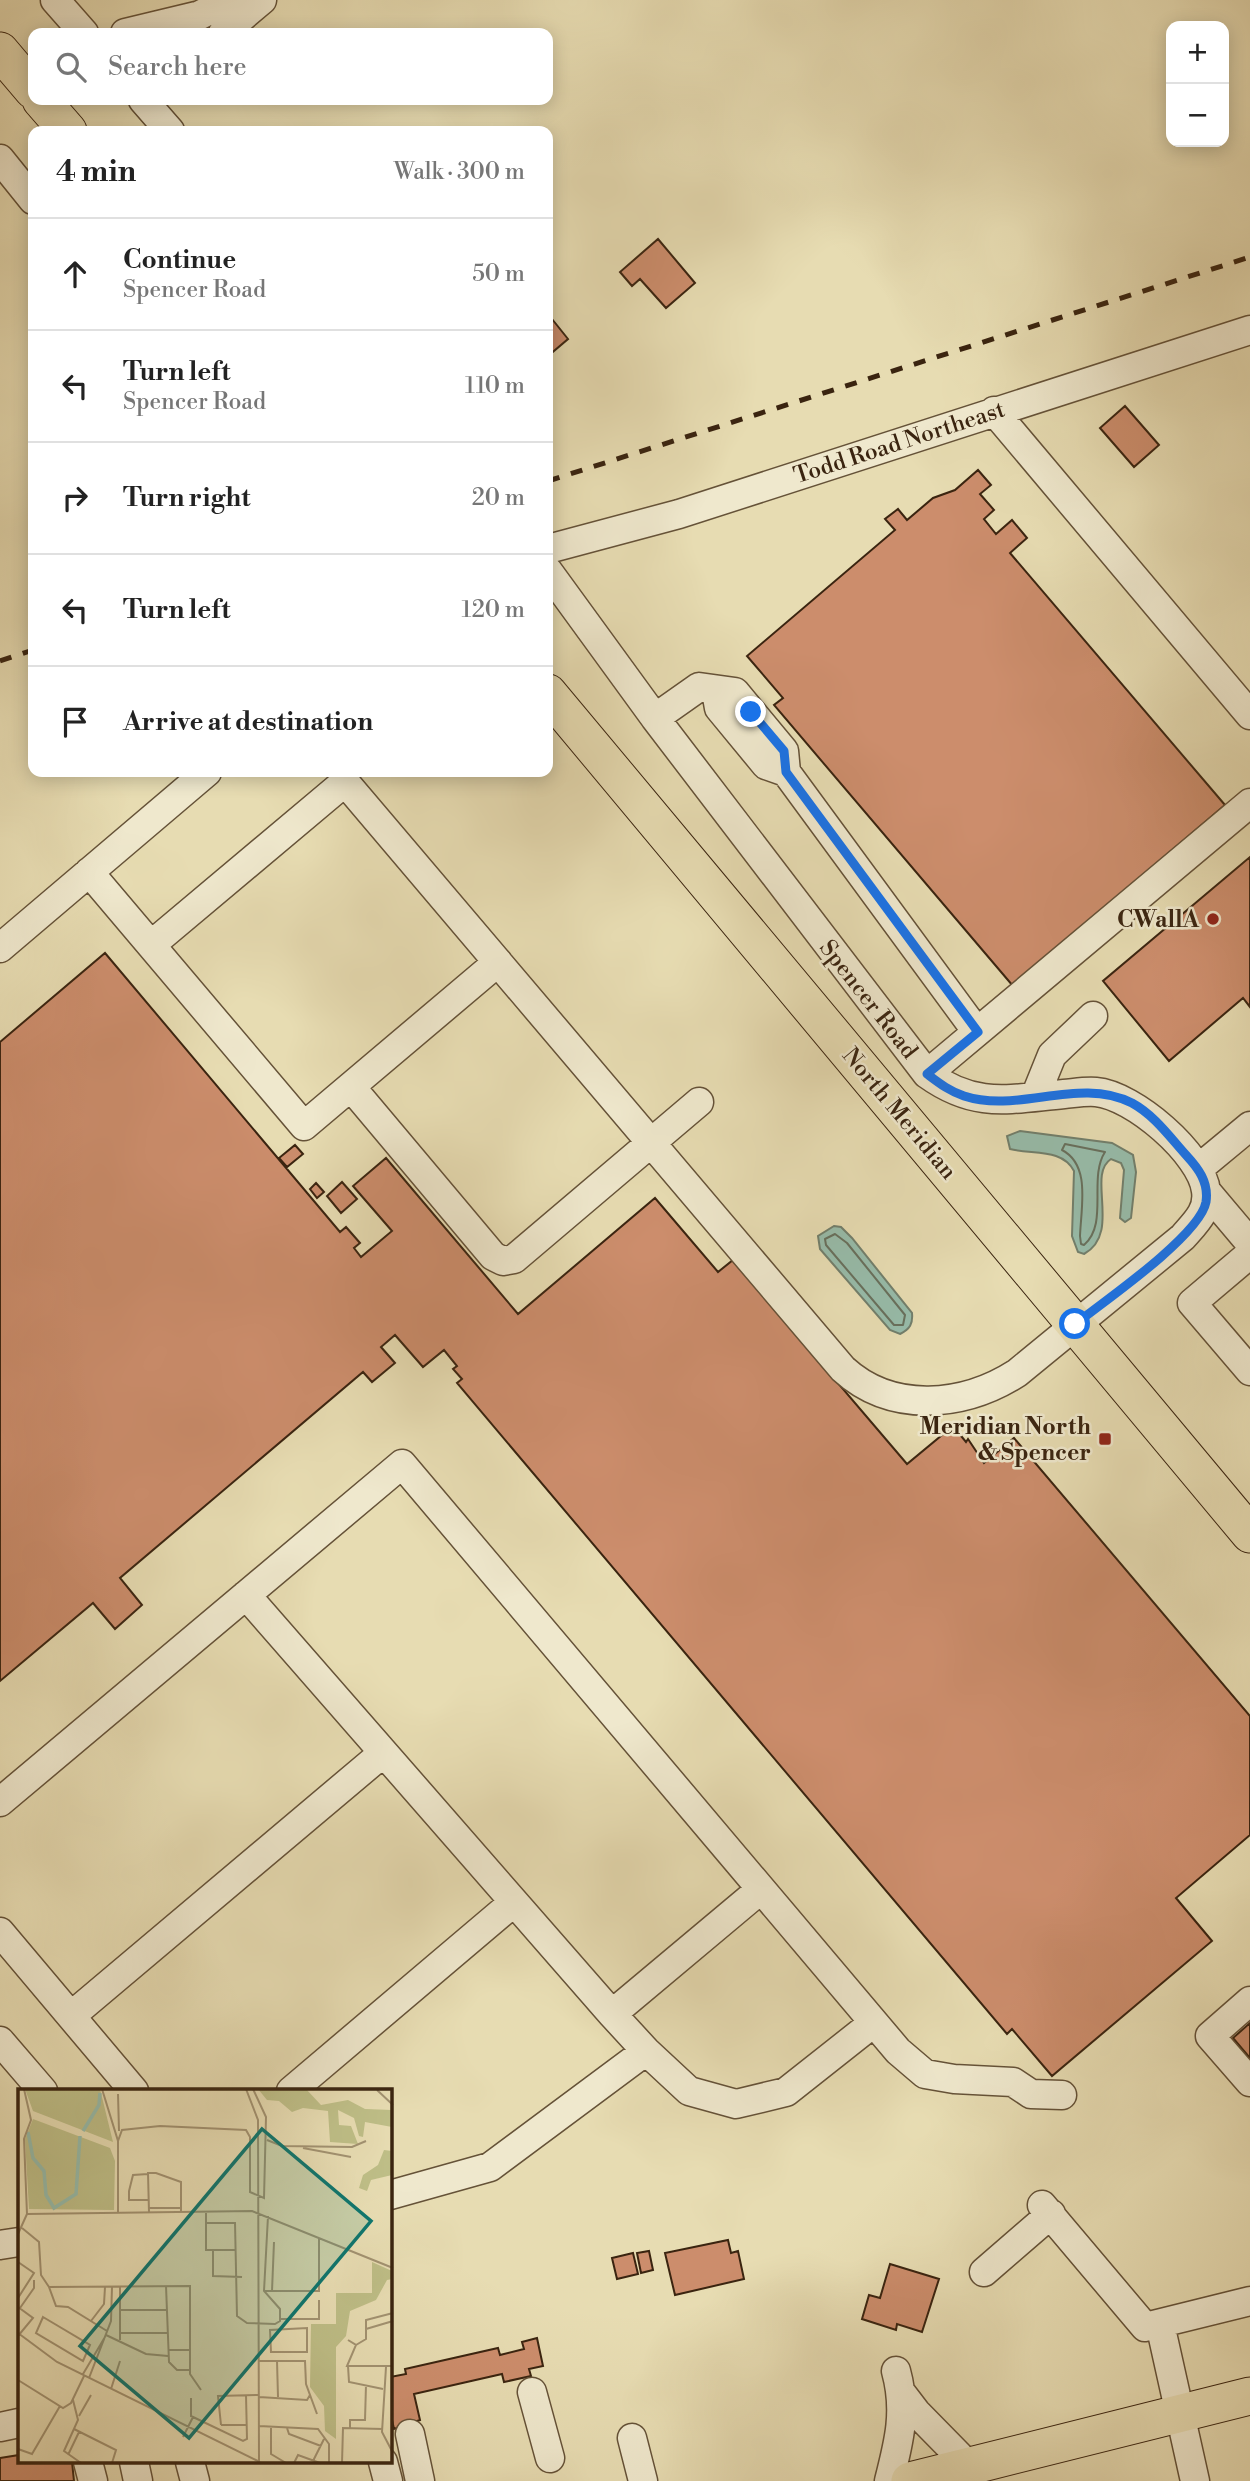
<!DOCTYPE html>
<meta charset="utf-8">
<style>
:root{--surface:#fff;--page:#f6f6f6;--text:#222;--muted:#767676;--line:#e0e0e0}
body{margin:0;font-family:"Libre Bodoni",serif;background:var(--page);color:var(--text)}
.controls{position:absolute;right:21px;top:21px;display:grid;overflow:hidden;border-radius:14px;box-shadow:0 4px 18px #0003}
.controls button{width:63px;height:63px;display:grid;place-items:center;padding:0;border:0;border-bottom:2px solid var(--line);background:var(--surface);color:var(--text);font:35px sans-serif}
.stop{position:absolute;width:21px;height:21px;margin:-16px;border:5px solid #1a73e8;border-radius:50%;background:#fff}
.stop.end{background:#1a73e8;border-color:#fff;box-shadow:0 2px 7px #0008}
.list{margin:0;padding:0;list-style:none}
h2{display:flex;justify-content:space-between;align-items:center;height:91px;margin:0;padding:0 28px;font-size:30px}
h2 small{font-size:23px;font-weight:400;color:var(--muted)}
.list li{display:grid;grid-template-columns:46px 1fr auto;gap:21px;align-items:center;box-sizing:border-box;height:112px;padding:0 28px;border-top:2px solid var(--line)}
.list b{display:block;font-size:26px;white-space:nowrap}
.list p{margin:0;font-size:23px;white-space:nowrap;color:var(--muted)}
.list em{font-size:23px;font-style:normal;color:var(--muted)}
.icon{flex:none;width:38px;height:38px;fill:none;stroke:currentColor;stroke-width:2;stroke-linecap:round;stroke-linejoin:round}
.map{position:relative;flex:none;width:1250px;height:2481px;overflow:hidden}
.search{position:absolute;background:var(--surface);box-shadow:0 4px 18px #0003;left:28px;top:28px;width:525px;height:77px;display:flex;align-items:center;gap:18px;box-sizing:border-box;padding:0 24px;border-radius:14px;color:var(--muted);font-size:26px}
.panel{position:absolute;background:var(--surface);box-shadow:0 4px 18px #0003;left:28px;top:126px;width:525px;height:651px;border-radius:14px}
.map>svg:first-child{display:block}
.water{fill:#97bcaa;stroke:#727f6c;stroke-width:2}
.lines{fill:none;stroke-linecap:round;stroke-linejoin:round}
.shore{stroke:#68705d;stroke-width:2}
.building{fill:#cc8d6c;stroke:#3a2410;stroke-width:2}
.minor-casing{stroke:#655238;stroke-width:31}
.major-casing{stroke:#3a2410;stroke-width:39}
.minor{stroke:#efe8cd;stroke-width:28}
.major{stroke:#e7dcb2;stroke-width:37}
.rail{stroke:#3a2410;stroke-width:5;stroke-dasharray:12 12;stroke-linecap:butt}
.route{stroke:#1a73e8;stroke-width:9}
.poi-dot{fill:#8f2418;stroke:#efe8cd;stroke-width:2.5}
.labels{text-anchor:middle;stroke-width:5;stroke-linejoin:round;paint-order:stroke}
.street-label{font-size:23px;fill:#3a2410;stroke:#efe8cd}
.poi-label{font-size:23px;font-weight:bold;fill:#3a2410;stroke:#efe8cd;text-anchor:end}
.inset-river{fill:none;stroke:#97bcaa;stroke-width:3.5}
.inset-road{fill:none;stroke:#a29271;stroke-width:2}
.view{fill:#0f766e;fill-opacity:0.15;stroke:#0f766e;stroke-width:3.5}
.inset-edge{fill:none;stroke:#3a2410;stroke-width:3.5}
</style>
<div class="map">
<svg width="1250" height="2481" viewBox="0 0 1250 2481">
<rect width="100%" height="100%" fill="#e7dcb2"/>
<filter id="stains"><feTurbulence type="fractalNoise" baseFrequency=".00286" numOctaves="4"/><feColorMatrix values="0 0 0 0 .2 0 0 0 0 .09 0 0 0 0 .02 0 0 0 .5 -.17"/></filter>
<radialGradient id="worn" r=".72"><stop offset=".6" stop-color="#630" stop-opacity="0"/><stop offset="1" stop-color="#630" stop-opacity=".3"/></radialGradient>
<path class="water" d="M 1020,1131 L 1112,1143 L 1133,1155 L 1136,1172 L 1131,1218 L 1125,1222 L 1120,1218 L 1124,1170 L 1121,1163 L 1111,1159 C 1086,1175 1122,1233 1084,1254 L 1078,1252 L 1072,1236 L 1074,1171 C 1062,1148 1032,1155 1010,1149 L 1007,1136 Z
M 834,1226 L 841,1227 L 852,1238 L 912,1313 C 913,1324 910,1329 900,1334 L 890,1330 L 820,1249 L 818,1236 Z"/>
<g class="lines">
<path class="shore" d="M 1065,1144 L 1105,1152 C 1088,1178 1109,1224 1084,1245 L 1081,1244 L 1080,1236 C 1081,1207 1091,1165 1062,1150 Z
M 835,1234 L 847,1243 L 905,1315 L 903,1325 L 894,1325 L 826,1245 L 825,1239 Z"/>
</g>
<path class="building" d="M 658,239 L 695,283 L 666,308 L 640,279 L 632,286 L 620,272 Z
M 548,314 L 568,339 L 548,356 Z
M 1125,406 L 1159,445 L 1134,467 L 1100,428 Z
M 978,470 L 991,485 L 980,494 L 994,510 L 984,519 L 996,534 L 1012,520 L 1027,538 L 1010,553 L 1225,805 L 1013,986 L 774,705 L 783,698 L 747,656 L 895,530 L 885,519 L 898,509 L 907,520 L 933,498 L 955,490 Z
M 1250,857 L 1250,1007 L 1243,998 L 1169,1061 L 1103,981 Z
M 105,953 L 340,1232 L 346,1227 L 360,1243 L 354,1248 L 361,1257 L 392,1231 L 353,1186 L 386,1158 L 518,1314 L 655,1198 L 718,1272 L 733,1260 L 907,1464 L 953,1426 L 966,1442 L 968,1439 L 984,1463 L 1014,1438 L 1250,1716 L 1250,1835 L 1176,1898 L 1212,1941 L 1052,2076 L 1012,2029 L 1007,2034 L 457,1383 L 462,1379 L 453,1369 L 457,1366 L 444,1350 L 423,1367 L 395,1335 L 381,1347 L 395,1363 L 372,1382 L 363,1372 L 120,1578 L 142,1605 L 115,1629 L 93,1603 L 0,1681 L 0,1042 Z
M 295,1145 L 303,1154 L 287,1167 L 279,1158 Z
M 342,1182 L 357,1199 L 341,1213 L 327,1196 Z
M 316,1183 L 324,1192 L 317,1198 L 310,1189 Z
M 1250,2023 L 1250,2058 L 1233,2038 Z
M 728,2240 L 731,2253 L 738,2251 L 744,2279 L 675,2295 L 665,2253 Z
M 649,2251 L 653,2270 L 641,2273 L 637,2253 Z
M 633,2253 L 638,2274 L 617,2279 L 612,2258 Z
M 890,2264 L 939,2279 L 922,2332 L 897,2324 L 896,2330 L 862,2319 L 869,2295 L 880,2298 Z
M 537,2338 L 543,2366 L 529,2369 L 531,2376 L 504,2382 L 502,2374 L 414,2394 L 420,2420 L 394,2429 L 390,2411 L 390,2377 L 406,2374 L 405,2369 L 498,2348 L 500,2355 L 524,2349 L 522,2342 Z
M 19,2455 L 19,2462 L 72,2462 L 74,2481 L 0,2481 L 0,2458 Z"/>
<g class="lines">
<defs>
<path id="minor" d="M 55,0 L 84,33
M 125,33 L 200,15 L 229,0
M 223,33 L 262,0
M 143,100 L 170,131
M 0,159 L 33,200
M 994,411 L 1250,715
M 548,549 L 679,514 L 1250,330
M 716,691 L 719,708 L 766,765 L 786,772
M 655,718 L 699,687 L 735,692 L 784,751 L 786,772 L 977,1032
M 89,872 L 304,1126 L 498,962
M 151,945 L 345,782 L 843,1369 C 892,1414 964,1407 1017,1373 L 1183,1237 C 1195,1223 1209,1211 1206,1191 C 1202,1154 1133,1095 1096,1092 C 1086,1091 1075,1093 1064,1094 C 1008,1099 976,1109 927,1074 L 655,718 L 548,571
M 0,948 L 207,772
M 927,1074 L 1250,803
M 351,1087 L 493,1256 L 503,1261 L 514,1259 L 699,1102
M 1035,1097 L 1052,1055 L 1093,1016
M 1198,1169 L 1250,1126
M 1207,1192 L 1250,1243
M 1250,1254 L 1192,1303 L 1250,1371
M 246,1595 L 612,2014 L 646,2051 L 689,2091 L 736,2104 L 786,2092 L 872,2024
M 0,1802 L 402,1464 L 898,2051 L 925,2074 L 954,2079 L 1013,2082 L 1031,2094 L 1062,2095
M 0,1932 L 134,2091
M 1250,2001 L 1210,2036 L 1250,2082
M 612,2014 L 760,1890
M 71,2016 L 383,1753
M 0,2041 L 43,2091
M 291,2091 L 514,1902
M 390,2195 L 490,2167 L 646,2051
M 1042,2205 L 1145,2327 L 1250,2301
M 0,2245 L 19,2242
M 984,2272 L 1051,2214
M 1160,2324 L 1195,2481
M 532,2392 L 550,2458
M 903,2395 L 916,2412 L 969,2466
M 0,2427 L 19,2423
M 410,2434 L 420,2481
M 632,2438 L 643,2481
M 88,2462 L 93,2481
M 134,2462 L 138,2481
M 190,2462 L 195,2481
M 383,2462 L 388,2481
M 889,2481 C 899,2442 907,2411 896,2371"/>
<path id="major" d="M 0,51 L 33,90
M 41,100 L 68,131
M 548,693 L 1250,1534
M 910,2481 L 1250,2396"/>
</defs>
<use href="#minor" class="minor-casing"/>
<use href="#major" class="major-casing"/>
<use href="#minor" class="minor"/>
<use href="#major" class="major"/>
<path class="rail" d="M 548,481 L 1250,257
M 0,661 L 33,650"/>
</g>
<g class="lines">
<path class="route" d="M 751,712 L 784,751 L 786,772 L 978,1032 L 927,1074 C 939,1083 949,1091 964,1096 C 1019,1114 1079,1076 1132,1103 C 1154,1115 1169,1136 1186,1155 C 1198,1168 1209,1182 1206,1202 C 1200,1235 1105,1301 1075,1324"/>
</g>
<g class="poi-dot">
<circle cx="1213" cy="919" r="7"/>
<rect x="1098" y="1432" width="14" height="14" rx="3.5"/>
</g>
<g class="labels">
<g class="street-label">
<text transform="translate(899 442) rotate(-18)" y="8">Todd Road Northeast</text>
<text transform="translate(869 999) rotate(52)" y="8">Spencer Road</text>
<text transform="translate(900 1113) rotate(50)" y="8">North Meridian</text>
</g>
<g class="poi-label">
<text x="1199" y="927">CWallA</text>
<text x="1091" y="1434">Meridian North<tspan x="1091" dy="26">&amp; Spencer</tspan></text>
</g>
</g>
<g transform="translate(18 2089)">
<rect width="374" height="374" fill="#e7dcb2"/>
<path d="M 7,0 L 82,0 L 95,53 L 15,22 ZM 15,30 L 92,59 L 97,72 L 96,121 L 11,120 L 7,50 Z" fill="#bebe87"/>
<path d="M 240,0 L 288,0 L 303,16 L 330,11 L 347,20 L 374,21 L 374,38 L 347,33 L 345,48 L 341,47 L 336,29 L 320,21 L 321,36 L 333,37 L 340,55 L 312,53 L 310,22 L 285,19 L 274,23 L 261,12 L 249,11 ZM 366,61 L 374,62 L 374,86 L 353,91 L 349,102 L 341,99 L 345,86 L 360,76 ZM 354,173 L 374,182 L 374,190 L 369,191 L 358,211 L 332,222 L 328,247 L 318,258 L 318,350 L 307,342 L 306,317 L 292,298 L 293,235 L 318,235 L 318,204 L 354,204 Z" fill="#bebe87"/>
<path class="inset-river" d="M 65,42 L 81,16 L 82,4M 10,43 L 15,69 L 26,82 L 28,106 L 36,119 L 58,105 L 62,47"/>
<path class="inset-road" d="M 84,0 L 100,52 L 100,123M 228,0 L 240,31 L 241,374M 359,1 L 375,16M 100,5 L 101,42M 249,51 L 264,57 L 334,58 L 348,52M 100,52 L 104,41 L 142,37 L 228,41 L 232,48 L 232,103 L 246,109 L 248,28 L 235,0M 285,59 L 333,68M 130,85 L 115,86 L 111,102 L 111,111 L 130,111M 131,119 L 163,119M 131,123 L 130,84 L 138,84 L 163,93 L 163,123M 188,123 L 188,161 L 217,161M 9,125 L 234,122 L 375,179M 188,134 L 217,134 L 219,227 L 229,234 L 257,235 L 262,232 L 262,220 L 246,202 L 250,127M 4,139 L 21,153 L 23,186 L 31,198M 0,145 L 9,125 L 6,50 L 13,31 L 6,0M 195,161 L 195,187 L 224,188M 0,173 L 16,184 L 0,209M 148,197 L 151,273 L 159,281 L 172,281M 102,198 L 102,251M 246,202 L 301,202 L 301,149M 254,202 L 256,153M 0,218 L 15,229 L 0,247M 2,219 L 16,199 L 16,191M 102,221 L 149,221M 25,228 L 72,256 L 65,272 L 18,244 ZM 263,230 L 301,230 L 301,211M 73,232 L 86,215 L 87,198M 289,239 L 289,263 L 253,263 L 252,241 ZM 348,240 L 375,232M 89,242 L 50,218 L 38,217 L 31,198 L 172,197 L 172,285 L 183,301M 0,244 L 39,273 L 242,373M 102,244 L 149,244M 88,246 L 128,265 L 150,267M 330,251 L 338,256 L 329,277 L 375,277M 338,256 L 348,250 L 348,231 L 375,224M 150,261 L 172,261M 241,272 L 287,272 L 288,295 L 299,325M 259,272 L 260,308M 330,277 L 331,293 L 365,300M 368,278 L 364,343 L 375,364M 65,285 L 87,248M 71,289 L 93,232 L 94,198M 0,291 L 45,319 L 53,314 L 66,287M 93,300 L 102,272M 241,308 L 289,311 L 292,306M 173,309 L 173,327 L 225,352 L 229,350 L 228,306M 55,311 L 60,331 L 46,362 L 63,374M 61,327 L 73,306M 203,336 L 200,307 L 241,306M 203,336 L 229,336M 241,337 L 300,340 L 311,355 L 311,374M 253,339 L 253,365 L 268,374M 269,339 L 271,345 L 303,357M 332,339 L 332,331 L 347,331 L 348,296M 56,340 L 98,361 L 94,374M 165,348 L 175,328M 0,360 L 14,365 L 42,317M 50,366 L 61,343M 295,372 L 306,350M 276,374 L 280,366 L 302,374M 324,374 L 325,339 L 365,340"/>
<path class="view" d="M 244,40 L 353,132 L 171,349 L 62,257 Z"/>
<rect width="374" height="374" class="inset-edge"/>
</g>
<rect width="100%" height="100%" filter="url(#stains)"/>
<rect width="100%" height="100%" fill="url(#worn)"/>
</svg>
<div class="controls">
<button>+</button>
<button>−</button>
</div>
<div class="stop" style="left:1075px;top:1324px"></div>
<div class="stop end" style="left:751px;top:712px"></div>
<div class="search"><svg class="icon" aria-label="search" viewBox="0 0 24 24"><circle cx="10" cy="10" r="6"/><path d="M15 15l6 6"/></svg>Search here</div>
<section class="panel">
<h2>4 min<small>Walk · 300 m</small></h2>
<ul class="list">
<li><svg class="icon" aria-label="ahead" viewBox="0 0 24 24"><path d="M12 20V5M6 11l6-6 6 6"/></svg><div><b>Continue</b><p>Spencer Road</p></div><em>50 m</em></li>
<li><svg class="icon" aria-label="left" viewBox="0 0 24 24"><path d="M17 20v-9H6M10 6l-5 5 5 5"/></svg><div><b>Turn left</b><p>Spencer Road</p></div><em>110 m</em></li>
<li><svg class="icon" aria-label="right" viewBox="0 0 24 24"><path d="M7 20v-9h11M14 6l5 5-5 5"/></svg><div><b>Turn right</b></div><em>20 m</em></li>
<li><svg class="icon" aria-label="left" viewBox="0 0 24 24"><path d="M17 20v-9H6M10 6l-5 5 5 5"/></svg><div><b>Turn left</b></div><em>120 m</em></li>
<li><svg class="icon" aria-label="arrive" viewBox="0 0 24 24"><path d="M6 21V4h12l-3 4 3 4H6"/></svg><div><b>Arrive at destination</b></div></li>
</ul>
</section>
</div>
